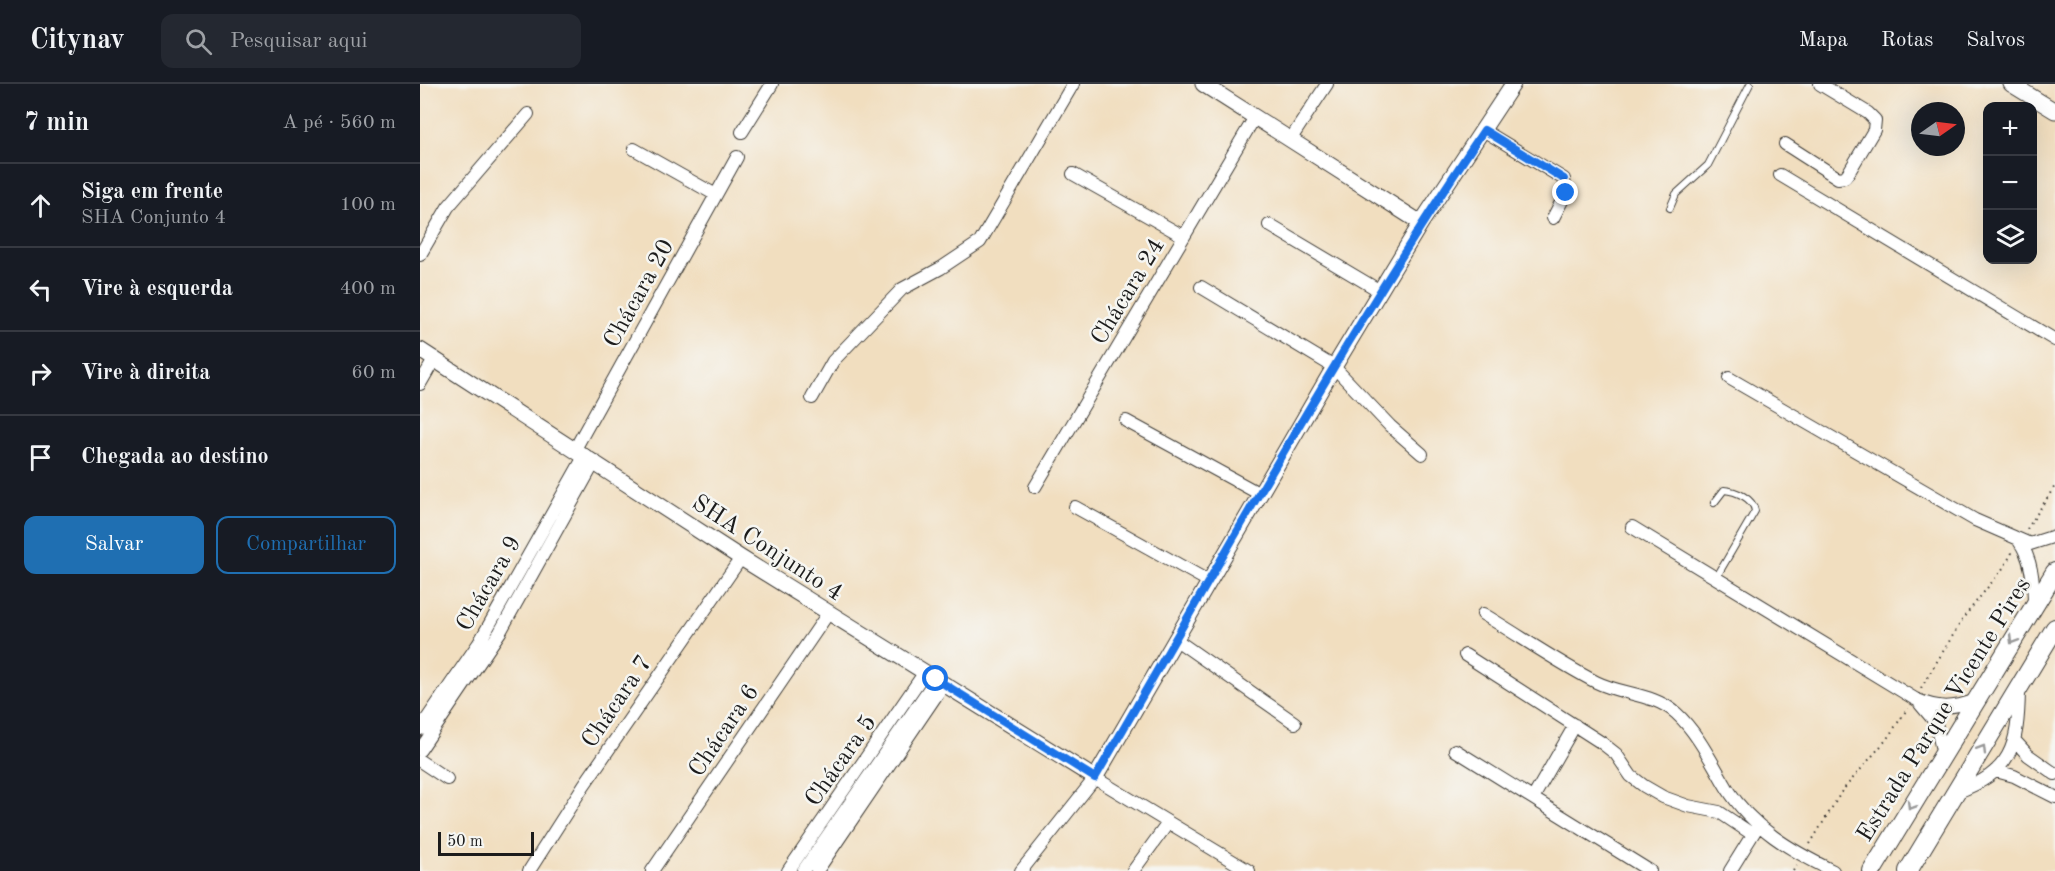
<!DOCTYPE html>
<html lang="pt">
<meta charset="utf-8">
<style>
:root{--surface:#171b24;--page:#242831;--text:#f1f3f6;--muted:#9ea1a6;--line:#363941;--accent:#1f6fb2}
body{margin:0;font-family:"Old Standard TT",serif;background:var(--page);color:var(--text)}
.controls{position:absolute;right:18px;top:18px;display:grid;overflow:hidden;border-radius:12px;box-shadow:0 6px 24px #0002}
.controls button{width:54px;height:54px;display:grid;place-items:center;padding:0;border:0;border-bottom:2px solid var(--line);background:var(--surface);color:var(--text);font:30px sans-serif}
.compass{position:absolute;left:1491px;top:18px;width:54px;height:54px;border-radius:50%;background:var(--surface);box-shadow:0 6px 24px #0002;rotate:76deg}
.scale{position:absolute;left:18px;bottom:15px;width:96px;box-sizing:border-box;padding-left:6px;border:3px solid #1c1c1c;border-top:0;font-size:16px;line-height:21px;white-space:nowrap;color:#1c1c1c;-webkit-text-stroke:4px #f6f6f2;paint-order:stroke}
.stop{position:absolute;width:18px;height:18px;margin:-14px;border:4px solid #1a73e8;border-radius:50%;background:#fff}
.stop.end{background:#1a73e8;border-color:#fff;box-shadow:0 2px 6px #0008}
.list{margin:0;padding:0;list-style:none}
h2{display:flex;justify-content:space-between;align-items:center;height:78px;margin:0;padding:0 24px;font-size:26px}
h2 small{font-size:20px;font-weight:400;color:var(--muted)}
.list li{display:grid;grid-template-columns:39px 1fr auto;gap:18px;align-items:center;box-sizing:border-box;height:84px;padding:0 24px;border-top:2px solid var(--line)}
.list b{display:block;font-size:22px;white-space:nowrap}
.list p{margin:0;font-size:20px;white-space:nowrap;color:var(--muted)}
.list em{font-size:20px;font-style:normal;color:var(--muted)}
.actions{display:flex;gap:12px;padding:18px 24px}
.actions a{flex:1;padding:14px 0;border:2px solid var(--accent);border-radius:12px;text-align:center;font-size:21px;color:var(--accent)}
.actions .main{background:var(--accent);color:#fff}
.icon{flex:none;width:33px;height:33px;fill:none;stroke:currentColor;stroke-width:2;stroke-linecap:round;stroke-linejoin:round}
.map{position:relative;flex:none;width:1635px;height:787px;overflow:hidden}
header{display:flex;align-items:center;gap:36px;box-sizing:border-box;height:84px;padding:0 30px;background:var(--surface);border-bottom:2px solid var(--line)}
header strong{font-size:28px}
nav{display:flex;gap:33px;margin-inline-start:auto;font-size:21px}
.search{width:420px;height:54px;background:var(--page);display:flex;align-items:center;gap:15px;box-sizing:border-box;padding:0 21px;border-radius:12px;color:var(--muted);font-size:22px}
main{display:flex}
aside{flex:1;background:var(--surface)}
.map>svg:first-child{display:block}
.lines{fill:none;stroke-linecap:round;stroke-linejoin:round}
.service-casing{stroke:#3c3934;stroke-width:8}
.minor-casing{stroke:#3c3934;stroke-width:14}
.tertiary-casing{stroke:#3c3934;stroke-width:17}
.primary-casing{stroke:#3c3934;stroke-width:20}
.path{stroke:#3c3934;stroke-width:2;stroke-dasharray:1.5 4.5;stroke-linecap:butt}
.service{stroke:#fff;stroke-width:6}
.minor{stroke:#fff;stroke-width:12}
.tertiary{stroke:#fff;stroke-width:15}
.primary{stroke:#fff;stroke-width:18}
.oneway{stroke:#999}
.route{stroke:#1a73e8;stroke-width:8}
.labels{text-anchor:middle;stroke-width:5;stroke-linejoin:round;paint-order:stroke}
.street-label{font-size:24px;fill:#1c1c1c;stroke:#f6f6f2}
</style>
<header>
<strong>Citynav</strong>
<div class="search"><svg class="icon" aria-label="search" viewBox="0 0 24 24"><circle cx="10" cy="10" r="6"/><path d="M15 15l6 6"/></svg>Pesquisar aqui</div>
<nav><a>Mapa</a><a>Rotas</a><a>Salvos</a></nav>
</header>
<main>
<aside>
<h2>7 min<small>A pé · 560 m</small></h2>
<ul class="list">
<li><svg class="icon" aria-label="ahead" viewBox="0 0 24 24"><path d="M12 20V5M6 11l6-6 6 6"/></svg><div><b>Siga em frente</b><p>SHA Conjunto 4</p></div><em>100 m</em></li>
<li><svg class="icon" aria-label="left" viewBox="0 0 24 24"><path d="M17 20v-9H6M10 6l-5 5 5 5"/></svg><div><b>Vire à esquerda</b></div><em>400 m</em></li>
<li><svg class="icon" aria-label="right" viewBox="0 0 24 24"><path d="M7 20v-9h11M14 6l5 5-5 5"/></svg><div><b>Vire à direita</b></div><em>60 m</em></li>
<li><svg class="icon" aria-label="arrive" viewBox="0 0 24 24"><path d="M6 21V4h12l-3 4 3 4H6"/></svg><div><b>Chegada ao destino</b></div></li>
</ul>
<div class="actions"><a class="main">Salvar</a><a>Compartilhar</a></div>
</aside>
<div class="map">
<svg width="1635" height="787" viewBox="0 0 1635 787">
<rect width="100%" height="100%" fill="#f6f6f2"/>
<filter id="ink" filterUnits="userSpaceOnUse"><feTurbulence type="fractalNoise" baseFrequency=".0167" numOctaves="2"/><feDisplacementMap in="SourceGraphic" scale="12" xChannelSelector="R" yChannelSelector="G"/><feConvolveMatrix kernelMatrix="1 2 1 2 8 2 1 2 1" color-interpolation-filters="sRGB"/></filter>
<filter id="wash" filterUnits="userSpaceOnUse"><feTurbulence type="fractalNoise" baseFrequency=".008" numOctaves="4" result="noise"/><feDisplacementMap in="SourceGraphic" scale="24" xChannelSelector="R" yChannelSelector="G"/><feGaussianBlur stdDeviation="1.35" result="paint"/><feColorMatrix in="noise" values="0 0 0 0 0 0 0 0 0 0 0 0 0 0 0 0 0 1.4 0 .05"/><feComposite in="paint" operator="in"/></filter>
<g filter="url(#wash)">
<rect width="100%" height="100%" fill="#f1debf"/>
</g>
<g filter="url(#ink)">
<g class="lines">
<defs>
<path id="service" d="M 1250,124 L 1256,110 L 1288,81 L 1330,0
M 1294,419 L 1304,406 C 1316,407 1333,414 1335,427 L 1296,494"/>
<path id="minor" d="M 1063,46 L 1144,95 L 1146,109 L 1133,134
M 322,48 L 352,0
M 870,56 L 907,0
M 1365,60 L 1418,94 L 1425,93 L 1429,88 L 1454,46 L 1455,36 L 1448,29 L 1400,0
M 214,65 L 296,111
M 653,90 L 763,152
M 1360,91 L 1635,256
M 849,141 L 960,207
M 0,171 L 28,123 L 108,30
M 781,203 L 914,283 L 970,342 L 1002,370
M 1309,294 L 1555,436 L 1610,460 L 1635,452
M 0,300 L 15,274
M 392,314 L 413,277 L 482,205 L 521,184 L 560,158 L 653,0
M 706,337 L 840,410
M 155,365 L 317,73
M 615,403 L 835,33
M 655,423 L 790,498
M 1212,443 L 1495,615 C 1518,625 1532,625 1556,616
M 1599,457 C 1612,475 1614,499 1614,521
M 1063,530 C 1100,552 1137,578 1176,598 C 1202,611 1233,609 1256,629 C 1278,649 1292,679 1307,704 C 1332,744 1372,767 1413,787
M 755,555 L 875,639
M 1045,571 L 1182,659 L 1196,670 L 1211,692 L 1224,702 L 1243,713 L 1268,722 L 1299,728 L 1332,750
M 1500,620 L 1516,639 L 1523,671
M 0,645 L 59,559 L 165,371
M 1596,658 L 1608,671 L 1635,690
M 0,666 L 80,548 L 175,377
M 1035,666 L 1230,787
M 0,677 L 27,695
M 1576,687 L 1594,692 L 1635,713
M 1535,709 C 1592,688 1598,663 1599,607
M 1113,714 L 1155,641
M 109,787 L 164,701 L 321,474
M 232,787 L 409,528
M 368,787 L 505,588
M 383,787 L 516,595
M 397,787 L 524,600
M 601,787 L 675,694 L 829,787
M 713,787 L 748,739
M 1310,787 L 1336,745"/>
<path id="tertiary" d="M 783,0 L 1001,139
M 1591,0 L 1635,27
M 0,266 L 321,474 L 675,694 L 914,283 L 1001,139 L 1093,0"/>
<path id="primary" d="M 1452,787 L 1635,488
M 1488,787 L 1635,544"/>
</defs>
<use href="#service" class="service-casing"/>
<use href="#minor" class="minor-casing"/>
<use href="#tertiary" class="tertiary-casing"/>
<use href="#primary" class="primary-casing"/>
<path class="path" d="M 1607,445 L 1635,402
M 1501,604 L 1544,533 L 1584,483 L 1593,467
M 1390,760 L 1422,707 L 1466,656 L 1488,624
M 1373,787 L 1377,781"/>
<use href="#service" class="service"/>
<use href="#minor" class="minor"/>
<use href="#tertiary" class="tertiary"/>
<use href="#primary" class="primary"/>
</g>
<defs><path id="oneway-chevron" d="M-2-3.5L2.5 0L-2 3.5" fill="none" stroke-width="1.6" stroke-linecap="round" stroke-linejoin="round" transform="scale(1.5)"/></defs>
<g class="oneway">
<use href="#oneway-chevron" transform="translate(1593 556) rotate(121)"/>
<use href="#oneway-chevron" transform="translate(1562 665) rotate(-59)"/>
<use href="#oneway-chevron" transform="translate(1491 722) rotate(121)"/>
</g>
</g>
<g class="lines" filter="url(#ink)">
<path class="route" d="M 516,595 L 675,694 C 802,476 923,255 1064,46 L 1144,95 L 1146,109"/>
</g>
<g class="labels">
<g class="street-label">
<text transform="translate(707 207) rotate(-59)" y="8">Chácara 24</text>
<text transform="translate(218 209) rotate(-61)" y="8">Chácara 20</text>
<text transform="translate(348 463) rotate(33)" y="8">SHA Conjunto 4</text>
<text transform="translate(68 499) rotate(-60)" y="8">Chácara 9</text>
<text transform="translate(196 617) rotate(-56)" y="8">Chácara 7</text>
<text transform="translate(1523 625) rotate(-58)" y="8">Estrada Parque Vicente Pires</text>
<text transform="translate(303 646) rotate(-56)" y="8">Chácara 6</text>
<text transform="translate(420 676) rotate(-55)" y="8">Chácara 5</text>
</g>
</g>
</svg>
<div class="controls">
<button>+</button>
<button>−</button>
<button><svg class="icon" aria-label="layers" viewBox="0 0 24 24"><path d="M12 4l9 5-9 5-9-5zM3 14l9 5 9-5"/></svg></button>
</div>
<svg class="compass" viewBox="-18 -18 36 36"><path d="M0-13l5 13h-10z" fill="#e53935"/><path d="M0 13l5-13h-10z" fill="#9ea1a6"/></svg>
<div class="scale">50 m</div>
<div class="stop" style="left:516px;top:595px"></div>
<div class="stop end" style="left:1146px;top:109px"></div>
</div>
</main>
